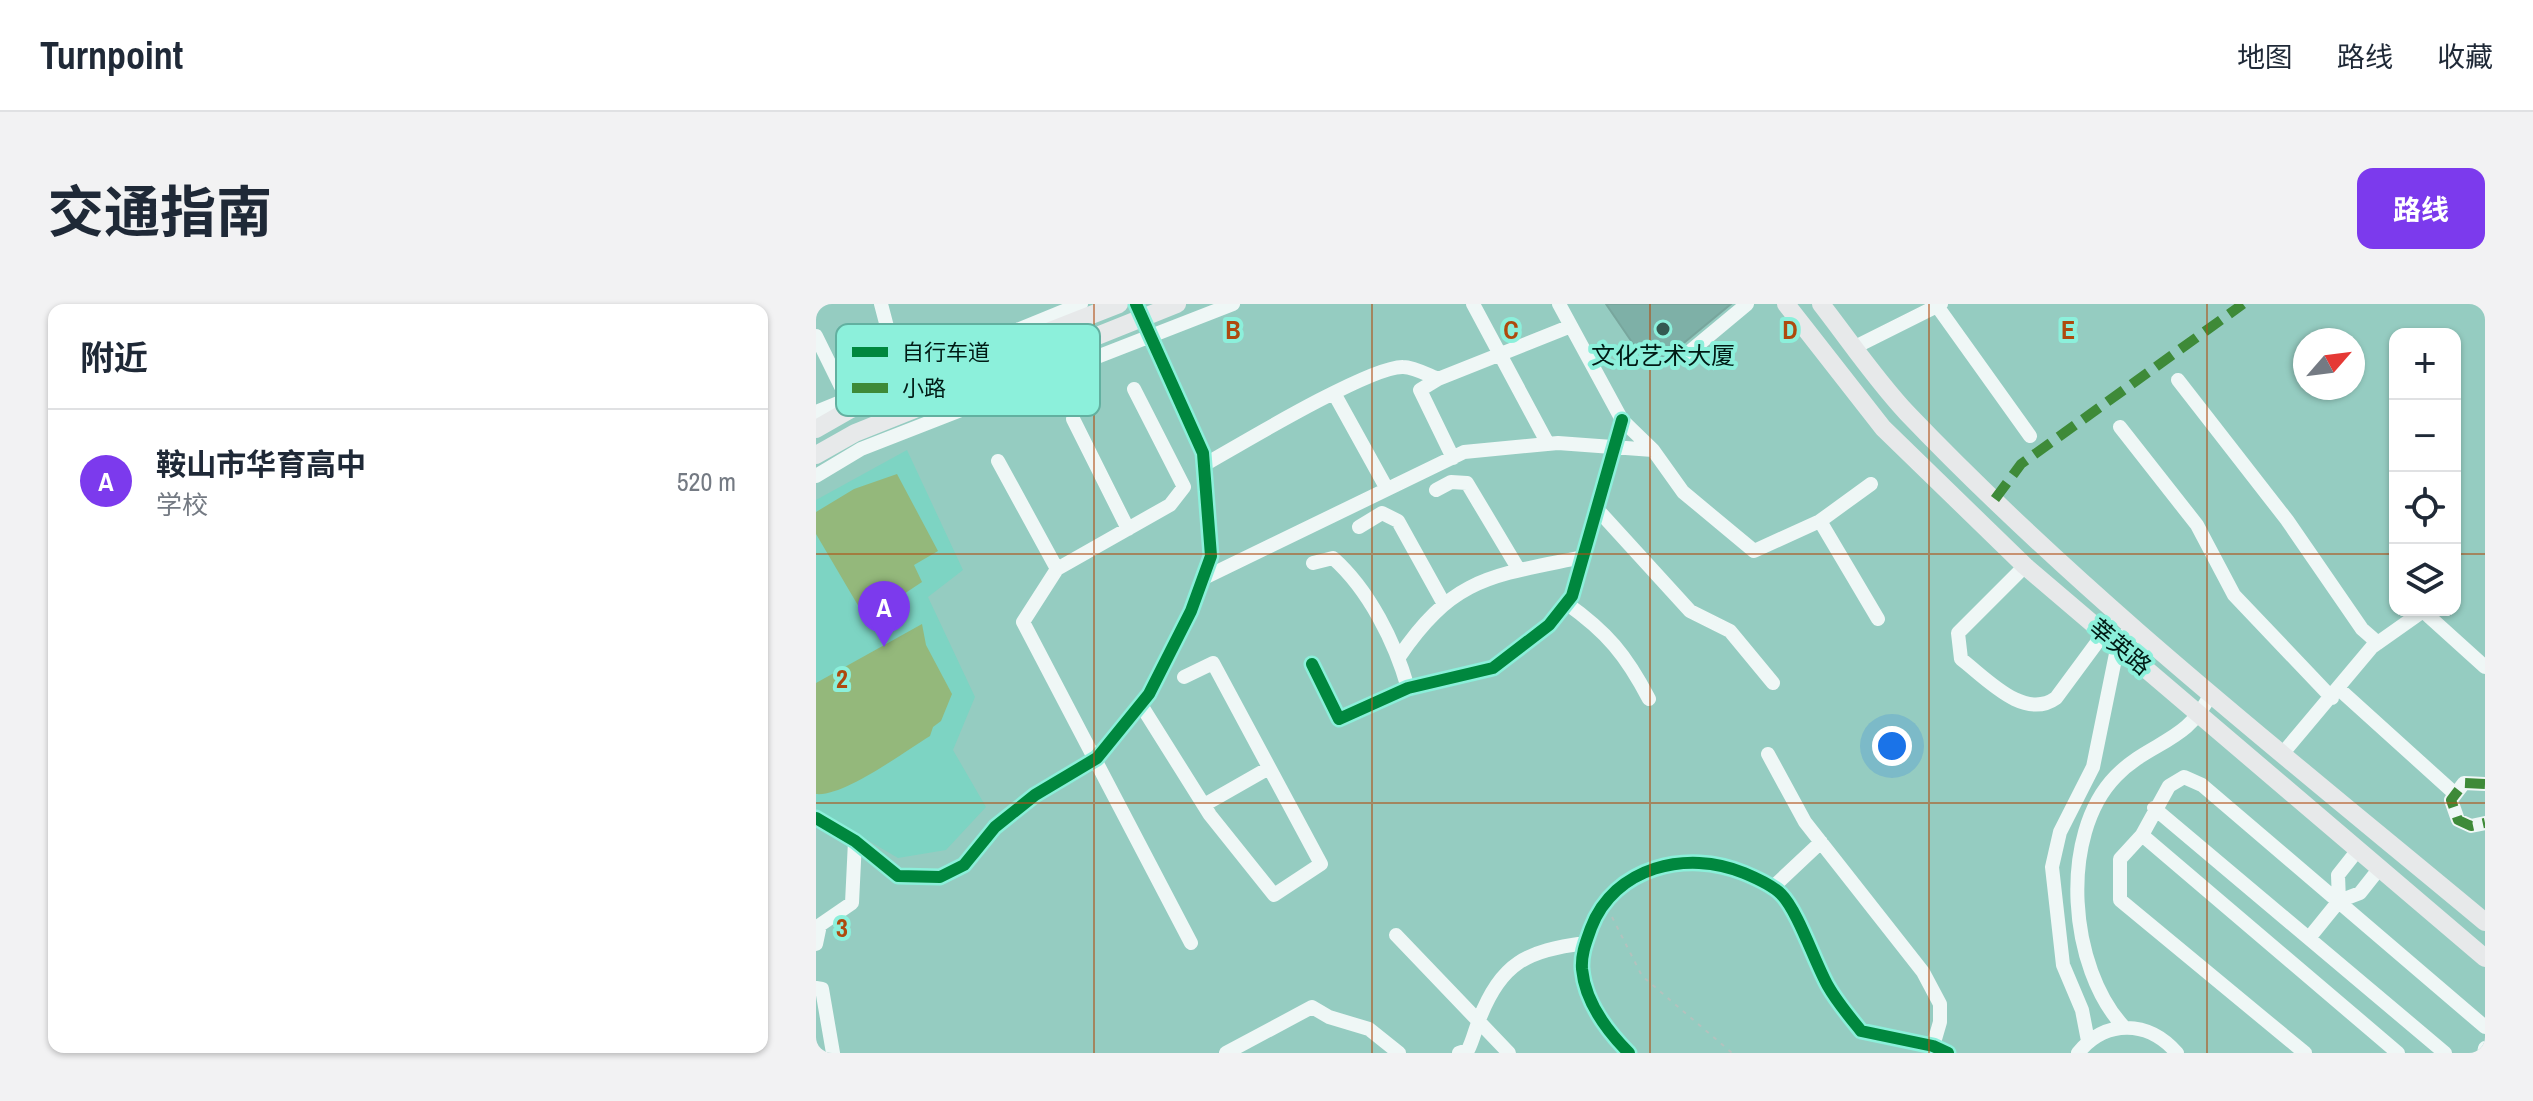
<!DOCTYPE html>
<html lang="zh">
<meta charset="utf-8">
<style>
:root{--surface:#fff;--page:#f2f2f3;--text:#1f2937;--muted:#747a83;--line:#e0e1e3;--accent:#7c3aed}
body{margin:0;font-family:"Archivo Narrow","Noto Sans SC",sans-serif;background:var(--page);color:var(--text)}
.controls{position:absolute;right:24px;top:24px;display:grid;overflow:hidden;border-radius:16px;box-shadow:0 2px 6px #0004}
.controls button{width:72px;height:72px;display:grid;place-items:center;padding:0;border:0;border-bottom:2px solid var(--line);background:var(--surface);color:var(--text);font:40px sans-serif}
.compass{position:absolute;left:1477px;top:24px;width:72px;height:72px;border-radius:50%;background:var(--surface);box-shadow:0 2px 6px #0004;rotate:62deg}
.you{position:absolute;left:1076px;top:442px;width:28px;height:28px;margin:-20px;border:6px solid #fff;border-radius:50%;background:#1a73e8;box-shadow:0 0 0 12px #1a73e833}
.badge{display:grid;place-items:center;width:52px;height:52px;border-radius:50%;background:var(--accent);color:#fff;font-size:26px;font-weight:700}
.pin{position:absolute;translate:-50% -66px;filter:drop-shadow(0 2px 4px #0008)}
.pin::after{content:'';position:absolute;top:42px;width:28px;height:24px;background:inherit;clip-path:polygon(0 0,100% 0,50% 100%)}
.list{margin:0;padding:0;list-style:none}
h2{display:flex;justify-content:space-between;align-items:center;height:104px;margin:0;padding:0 32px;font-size:34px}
h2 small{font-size:26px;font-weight:400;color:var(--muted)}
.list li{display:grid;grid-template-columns:52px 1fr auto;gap:24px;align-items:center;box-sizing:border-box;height:144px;padding:0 32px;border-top:2px solid var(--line)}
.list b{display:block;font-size:30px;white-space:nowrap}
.list p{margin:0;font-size:26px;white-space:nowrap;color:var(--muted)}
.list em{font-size:26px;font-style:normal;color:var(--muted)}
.icon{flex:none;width:44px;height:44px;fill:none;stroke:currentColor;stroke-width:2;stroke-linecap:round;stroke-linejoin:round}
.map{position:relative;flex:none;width:1669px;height:749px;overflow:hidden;border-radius:16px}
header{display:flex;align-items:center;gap:48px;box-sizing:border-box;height:112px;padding:0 40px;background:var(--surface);border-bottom:2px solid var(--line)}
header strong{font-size:38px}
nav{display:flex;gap:44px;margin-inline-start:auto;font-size:28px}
.intro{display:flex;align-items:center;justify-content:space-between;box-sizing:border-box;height:192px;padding:0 48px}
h1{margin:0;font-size:56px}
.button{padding:20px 36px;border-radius:16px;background:var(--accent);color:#fff;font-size:28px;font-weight:700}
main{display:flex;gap:48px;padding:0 48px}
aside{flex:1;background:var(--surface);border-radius:16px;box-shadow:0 2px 6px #0004}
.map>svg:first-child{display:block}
.built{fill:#7dd4c3}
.green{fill:#94b87b}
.building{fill:#7eb0a7;stroke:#78a69d;stroke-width:2}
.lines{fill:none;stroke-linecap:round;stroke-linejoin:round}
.path{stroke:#b3c2be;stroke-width:2;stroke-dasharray:4 6;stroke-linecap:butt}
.minor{stroke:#eff7f6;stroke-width:14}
.major{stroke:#e7e9ea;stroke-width:18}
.quiet{stroke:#3e8a38;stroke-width:10;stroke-dasharray:20 10;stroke-linecap:butt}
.cycleway-casing{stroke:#8cf0db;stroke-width:17}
.cycleway{stroke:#00873e;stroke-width:12}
.grid{fill:none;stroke:#ae4a0e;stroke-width:2;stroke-opacity:0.55}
.poi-dot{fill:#345951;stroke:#8cf0db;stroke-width:3}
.labels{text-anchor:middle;stroke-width:8;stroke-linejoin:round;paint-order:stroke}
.poi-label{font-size:24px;fill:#001b15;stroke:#8cf0db}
.street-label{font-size:24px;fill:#001b15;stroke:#8cf0db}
.key{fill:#8cf0db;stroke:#62b0a0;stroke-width:2}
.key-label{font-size:22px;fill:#001b15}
.grid-label{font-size:26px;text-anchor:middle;font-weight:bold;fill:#ae4a0e;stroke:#8cf0db;stroke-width:8;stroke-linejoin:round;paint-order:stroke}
</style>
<header>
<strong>Turnpoint</strong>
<nav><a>地图</a><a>路线</a><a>收藏</a></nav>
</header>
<div class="intro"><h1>交通指南</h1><a class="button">路线</a></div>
<main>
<aside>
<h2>附近<small></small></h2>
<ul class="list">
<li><span class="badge">A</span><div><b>鞍山市华育高中</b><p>学校</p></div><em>520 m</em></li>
</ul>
</aside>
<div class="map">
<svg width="1669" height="749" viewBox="0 0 1669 749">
<rect width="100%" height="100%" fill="#95ccc1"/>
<path class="built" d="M 91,146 L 147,266 L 112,293 L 159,393 L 137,446 L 170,503 L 130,546 L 82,554 L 0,506 L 0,196 Z"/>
<path class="green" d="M 81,170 L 122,247 L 98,261 L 106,278 L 50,315 L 0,230 L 0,208 L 38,185 Z
M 106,320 L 110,341 L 136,390 L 125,417 L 117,423 L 114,432 C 89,447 28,493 0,490 L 0,379 Z"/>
<path class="building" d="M 790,0 L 915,0 L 847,56 L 822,47 Z"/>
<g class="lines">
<path class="path" d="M 796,613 L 826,672 L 916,749"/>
<path class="minor" d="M 65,0 L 86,80
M 657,0 L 732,140
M 743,0 L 806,116 L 837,146 L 867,188 L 938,247 L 1004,217 L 1055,180
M 1121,2 L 1214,132
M 0,32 L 34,101
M 1039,43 L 1125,0
M 871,50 L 931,0
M 622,75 L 604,86 L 637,154
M 1362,76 L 1471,216 L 1546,325 L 1562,339
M 318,85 L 368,183 L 354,201 L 241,265 L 207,318 L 375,639
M 519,91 L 571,185
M 0,108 L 265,0
M 257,115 L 312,225
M 1304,123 L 1381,221 L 1418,291 L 1516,394
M 182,157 L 241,265
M 388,161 C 423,141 554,62 587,63 C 598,63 612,71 622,75 L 755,22
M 0,172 L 45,145 L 417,0
M 620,186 L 635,178 L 651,179 L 703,266
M 781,205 L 874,307 L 914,327 L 957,379
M 1004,217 L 1062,315
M 543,223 L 566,209 L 582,217 L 628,300
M 497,259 L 517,254 C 553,286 579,338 592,384
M 1209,262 L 1142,329 L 1145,355 C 1170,374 1208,417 1240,394 L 1288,329
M 386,275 L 648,148 L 742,139 L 837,146
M 750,299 C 791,328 810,351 833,395
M 583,353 C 638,272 676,272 767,253
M 496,360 L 523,415 L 592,384 L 677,364 L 733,321 L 756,292 L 806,116
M 1523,385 L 1637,488
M 325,401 L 394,511 L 458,591 L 505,560 L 397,359 L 368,373
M 1467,449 L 1556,343 L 1607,307 L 1669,363
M 952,450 L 989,518 L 1107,668 L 1124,700 L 1124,718 L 1117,742
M 1669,480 L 1648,479 L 1635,496 L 1642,516 L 1655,522 L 1669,519
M 388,501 L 453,464
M 1338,504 L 1629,749
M 0,514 L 39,537 L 82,572 L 124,573 L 148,561 L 179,523 L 219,491 L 281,454 L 333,390 L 375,307 L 395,252 L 387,149 L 320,0
M 1326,531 L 1582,749
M 956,584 L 1005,538
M 1523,597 L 1522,571 L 1541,547
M 580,631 L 693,749
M 1493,634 L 1523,597 L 1544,589 L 1563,565
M 0,640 L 4,621 L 36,599 L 39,537
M 0,684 L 6,685 L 17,749
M 1308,723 C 1253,665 1242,531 1300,472 C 1334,437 1372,439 1395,389
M 1272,737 L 1266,706 L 1247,661 L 1236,563 L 1244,528 L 1277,463 L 1302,340 L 1316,323
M 410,749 L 496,703 L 513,713 L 553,725 L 583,749
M 643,749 L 652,746 C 657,736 659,726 663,716 C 685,658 711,647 769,639
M 813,749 C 791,727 769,697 766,665 C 765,650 770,638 775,624 C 798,563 871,545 928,569 C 940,574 956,581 965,590 C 982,607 999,659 1012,682 C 1021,698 1033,712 1045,727 L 1117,742 L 1132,749
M 1262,749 C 1290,715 1332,716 1361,749
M 1489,749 L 1304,596 L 1304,555 L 1326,531 L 1353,482 L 1368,473 L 1386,481 L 1669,723
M 1668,749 L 1669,744"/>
<path class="major" d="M 970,0 L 1067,124 L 1209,262 L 1669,654
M 1005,0 C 1033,36 1060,76 1091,109 C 1269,295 1472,454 1669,618
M 0,125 L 35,105 L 303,0
M 0,151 L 39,129 L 361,0"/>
<path class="quiet" d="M 1179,195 L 1205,160 L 1427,0
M 1669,480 L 1648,479 L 1635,496 L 1642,516 L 1655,522 L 1669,519"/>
<defs>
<path id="cycleway" d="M 496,360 L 523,415 L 592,384 L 677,364 L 733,321 L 756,292 L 806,116
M 0,514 L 39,537 L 82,572 L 124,573 L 148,561 L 179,523 L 219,491 L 281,454 L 333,390 L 375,307 L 395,252 L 387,149 L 320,0
M 813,749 C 791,727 769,697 766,665 C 765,650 770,638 775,624 C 798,563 871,545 928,569 C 940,574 956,581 965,590 C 982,607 999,659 1012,682 C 1021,698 1033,712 1045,727 L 1117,742 L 1132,749"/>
</defs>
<use href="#cycleway" class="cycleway-casing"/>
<use href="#cycleway" class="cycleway"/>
</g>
<path class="grid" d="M 278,0 L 278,749M 556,0 L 556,749M 834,0 L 834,749M 1113,0 L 1113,749M 1391,0 L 1391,749M 0,250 L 1579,250M 1639,250 L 1669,250M 0,499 L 1669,499"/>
<circle class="poi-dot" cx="847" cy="25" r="8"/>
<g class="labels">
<g class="poi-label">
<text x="847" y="60">文化艺术大厦</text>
</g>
<g class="street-label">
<text transform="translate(1304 343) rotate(40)" y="8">莘英路</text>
</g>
</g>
<rect x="20" y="20" width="264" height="92" rx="12" class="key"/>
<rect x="36" y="43" width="36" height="10" fill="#00873e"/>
<rect x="36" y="79" width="36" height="10" fill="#3e8a38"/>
<g class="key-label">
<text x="86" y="56">自行车道</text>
<text x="86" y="92">小路</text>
</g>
<g class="grid-label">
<text x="417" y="35">B</text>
<text x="695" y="35">C</text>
<text x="974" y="35">D</text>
<text x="1252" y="35">E</text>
<text x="26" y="384">2</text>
<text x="26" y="633">3</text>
</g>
</svg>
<div class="controls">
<button>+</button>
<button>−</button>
<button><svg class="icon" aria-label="locate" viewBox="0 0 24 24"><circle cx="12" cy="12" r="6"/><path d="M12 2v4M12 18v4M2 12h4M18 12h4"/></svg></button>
<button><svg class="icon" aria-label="layers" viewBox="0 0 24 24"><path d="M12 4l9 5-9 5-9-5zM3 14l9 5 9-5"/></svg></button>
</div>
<svg class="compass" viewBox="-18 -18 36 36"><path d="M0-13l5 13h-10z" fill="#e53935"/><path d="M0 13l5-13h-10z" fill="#747a83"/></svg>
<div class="you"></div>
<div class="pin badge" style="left:68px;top:343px">A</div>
</div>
</main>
